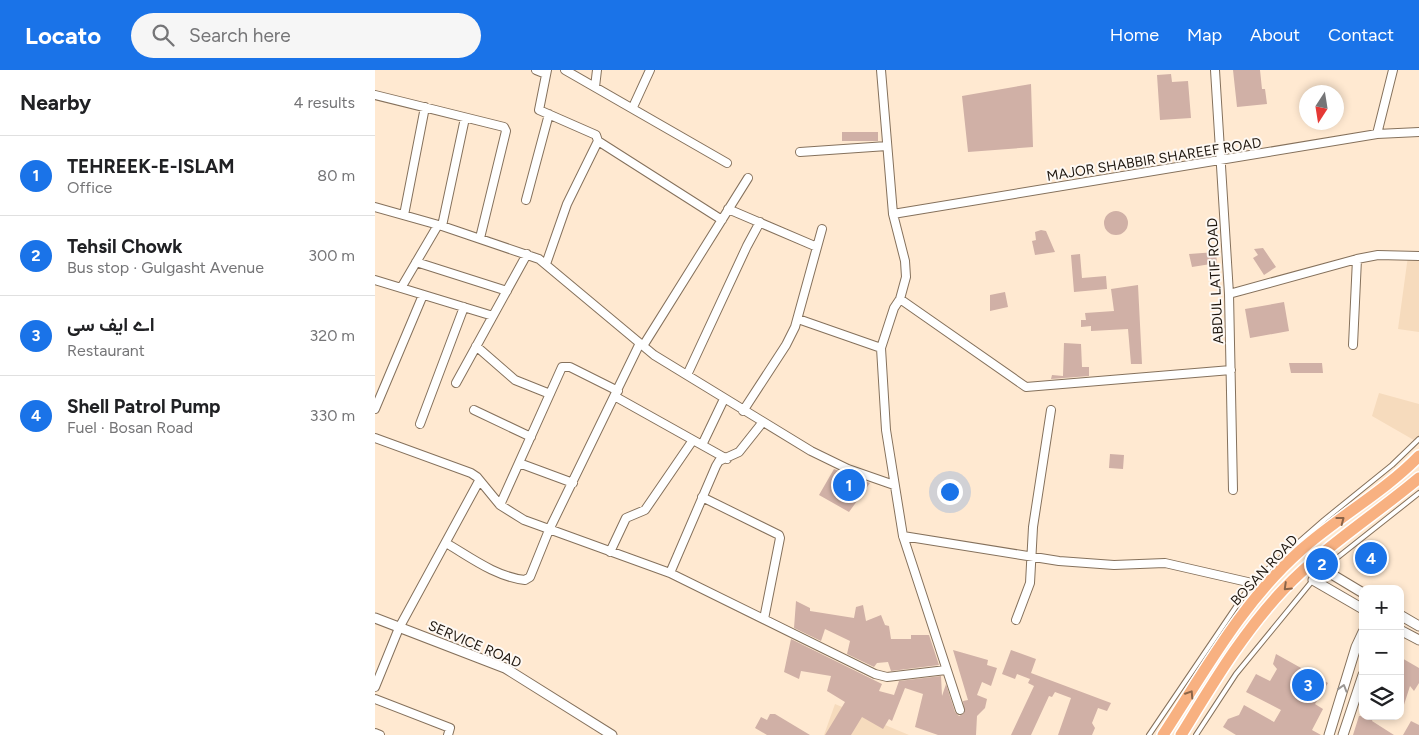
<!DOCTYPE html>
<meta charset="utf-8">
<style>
:root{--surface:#fff;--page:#f6f6f6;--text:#202124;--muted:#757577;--line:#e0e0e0;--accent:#1a73e8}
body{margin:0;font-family:Figtree,Vazirmatn,sans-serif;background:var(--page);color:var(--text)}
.controls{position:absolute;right:15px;bottom:15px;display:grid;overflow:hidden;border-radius:10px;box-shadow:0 2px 8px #0003}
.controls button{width:45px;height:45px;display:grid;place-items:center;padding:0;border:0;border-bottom:1px solid var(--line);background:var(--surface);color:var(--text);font:25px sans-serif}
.compass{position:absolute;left:924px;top:15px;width:45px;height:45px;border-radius:50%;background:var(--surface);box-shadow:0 2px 8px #0003;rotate:192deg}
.you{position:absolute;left:574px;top:421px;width:18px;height:18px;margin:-12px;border:4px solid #fff;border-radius:50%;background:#1a73e8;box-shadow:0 0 0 8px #1a73e833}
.badge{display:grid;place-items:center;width:32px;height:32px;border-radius:50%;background:var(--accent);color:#fff;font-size:16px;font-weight:700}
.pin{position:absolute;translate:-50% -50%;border:2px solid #fff;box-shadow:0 1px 5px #0006}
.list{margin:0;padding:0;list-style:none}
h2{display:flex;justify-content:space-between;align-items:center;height:65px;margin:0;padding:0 20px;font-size:21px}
h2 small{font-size:16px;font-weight:400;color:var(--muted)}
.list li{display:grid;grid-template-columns:32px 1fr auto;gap:15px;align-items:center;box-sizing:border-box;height:80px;padding:0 20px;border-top:1px solid var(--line)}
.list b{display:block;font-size:19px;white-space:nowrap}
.list p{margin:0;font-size:16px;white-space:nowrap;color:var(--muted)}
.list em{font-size:16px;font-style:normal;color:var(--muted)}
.icon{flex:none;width:28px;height:28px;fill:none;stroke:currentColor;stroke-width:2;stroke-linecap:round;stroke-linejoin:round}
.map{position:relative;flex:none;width:1044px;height:665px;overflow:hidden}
header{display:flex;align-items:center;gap:30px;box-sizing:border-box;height:70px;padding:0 25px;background:var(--accent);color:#fff}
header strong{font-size:24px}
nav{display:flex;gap:28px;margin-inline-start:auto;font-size:18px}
.search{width:350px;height:45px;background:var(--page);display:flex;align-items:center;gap:12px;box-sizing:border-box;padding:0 18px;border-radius:28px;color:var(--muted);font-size:19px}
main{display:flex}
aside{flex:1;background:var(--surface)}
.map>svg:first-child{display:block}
.built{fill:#f6dbbd}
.building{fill:#d0b0a6}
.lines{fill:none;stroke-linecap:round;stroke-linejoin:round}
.service-casing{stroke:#85715c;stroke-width:6}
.minor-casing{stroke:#85715c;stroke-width:10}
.tertiary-casing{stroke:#85715c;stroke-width:11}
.primary-casing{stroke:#fff;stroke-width:14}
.service{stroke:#fff;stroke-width:4}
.minor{stroke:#fff;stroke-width:8}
.tertiary{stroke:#fff;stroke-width:9}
.primary{stroke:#f8b181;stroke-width:11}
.oneway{stroke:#8b6448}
.oneway2{stroke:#9a9693}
.labels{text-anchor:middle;stroke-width:4;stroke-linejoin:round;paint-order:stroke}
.street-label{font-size:14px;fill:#1e160e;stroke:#fef9f4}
</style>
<header>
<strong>Locato</strong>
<div class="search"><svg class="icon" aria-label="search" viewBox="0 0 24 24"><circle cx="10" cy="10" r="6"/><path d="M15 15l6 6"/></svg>Search here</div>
<nav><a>Home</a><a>Map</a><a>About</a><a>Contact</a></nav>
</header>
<main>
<aside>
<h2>Nearby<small>4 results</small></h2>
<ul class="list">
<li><span class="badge">1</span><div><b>TEHREEK-E-ISLAM</b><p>Office</p></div><em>80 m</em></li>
<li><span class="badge">2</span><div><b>Tehsil Chowk</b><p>Bus stop · Gulgasht Avenue</p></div><em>300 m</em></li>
<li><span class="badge">3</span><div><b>اے ایف سی</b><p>Restaurant</p></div><em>320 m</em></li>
<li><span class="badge">4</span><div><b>Shell Patrol Pump</b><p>Fuel · Bosan Road</p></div><em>330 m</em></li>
</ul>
</aside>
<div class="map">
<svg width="1044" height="665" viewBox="0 0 1044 665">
<rect width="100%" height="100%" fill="#ffe9d1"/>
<path class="built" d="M 1033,186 L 1044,188 L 1044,262 L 1023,259 Z
M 1004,323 L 1044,334 L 1044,373 L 997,346 Z
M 460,634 L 534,665 L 449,665 Z"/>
<path class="building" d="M 858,0 L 885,0 L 887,19 L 890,19 L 892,34 L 862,37 Z
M 796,4 L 797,12 L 813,11 L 816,48 L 785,50 L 782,5 Z
M 656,14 L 658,77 L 593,82 L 587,26 Z
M 467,62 L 503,62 L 503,71 L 467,71 Z
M729 153a12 12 0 1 1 24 0a12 12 0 1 1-24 0Z
M 666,160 L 671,161 L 680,182 L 660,185 L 657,171 L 661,170 L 660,162 Z
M 888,178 L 901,197 L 889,205 L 878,188 L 883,185 L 879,179 Z
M 841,182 L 842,193 L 817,197 L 814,184 Z
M 705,184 L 707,208 L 731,206 L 732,219 L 699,222 L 696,185 Z
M 763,215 L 767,294 L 756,294 L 753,259 L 716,261 L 716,256 L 706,257 L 706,250 L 711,250 L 710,243 L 739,241 L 736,219 Z
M 630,222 L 633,237 L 615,241 L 615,225 Z
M 909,232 L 914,261 L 875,268 L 870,239 Z
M 689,273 L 706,274 L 707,297 L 714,297 L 714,306 L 676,309 L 677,305 L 688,306 Z
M 914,293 L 947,293 L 948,303 L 916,303 Z
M 735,384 L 749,385 L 748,399 L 734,398 Z
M 459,399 L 495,413 L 474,442 L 444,425 Z
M 421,531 L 435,538 L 435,541 L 479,548 L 481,537 L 488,535 L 491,551 L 506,545 L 510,555 L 514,556 L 516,569 L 536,569 L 536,565 L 554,565 L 564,595 L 516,601 L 513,592 L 502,593 L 499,597 L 472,584 L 475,571 L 450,559 L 446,571 L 419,558 Z
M 416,569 L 507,614 L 504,621 L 519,625 L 524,611 L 566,606 L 567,626 L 571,614 L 580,642 L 584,646 L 589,643 L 588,631 L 593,630 L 578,580 L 613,590 L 612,595 L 622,598 L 616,616 L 607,612 L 602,625 L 612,629 L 610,638 L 602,646 L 601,665 L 563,665 L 540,657 L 548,624 L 530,618 L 517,651 L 514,649 L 508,659 L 487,647 L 476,665 L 450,665 L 470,632 L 452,621 L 456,606 L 426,601 L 424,609 L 409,602 Z
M 636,580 L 661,589 L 656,603 L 736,633 L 732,641 L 723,638 L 717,653 L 720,658 L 717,665 L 683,665 L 696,628 L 680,622 L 677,627 L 674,626 L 656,665 L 636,665 L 659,616 L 653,613 L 655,609 L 642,604 L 640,609 L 627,604 Z
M 901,584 L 953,613 L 940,634 L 948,639 L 937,660 L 946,665 L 861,665 L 848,657 L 853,649 L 864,645 L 869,635 L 899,652 L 906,640 L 871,622 L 881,604 L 895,611 L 902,599 L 898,594 Z
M 1025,587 L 1044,598 L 1044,613 L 1039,621 L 1035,616 L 1027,641 Z
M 395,644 L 400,644 L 435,665 L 392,665 L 380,658 L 386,647 L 392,650 Z
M 984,646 L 999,646 L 997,651 L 1019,665 L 978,665 Z
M 1036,651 L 1044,655 L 1044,665 L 1028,665 Z"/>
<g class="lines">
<defs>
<path id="service" d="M 774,665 L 877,513 L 949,450 L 1017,395 L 1044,369
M 821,665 L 861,604 L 938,510 L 948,499 L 1044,423"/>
<path id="minor" d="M 161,0 L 171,4
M 190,0 L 352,93
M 506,0 L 518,144 L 530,191 L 531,207 L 525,229 L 519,238 L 506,278 L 511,360 L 528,466 L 585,640
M 840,0 L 854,224 L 858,420
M 220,17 L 222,0
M 0,25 L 129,57 L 131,61 L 105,168
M 258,37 L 275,0
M 1002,64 L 1018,0
M 223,71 L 347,150
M 425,82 L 512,76
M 151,130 L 174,44
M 0,137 L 67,156 L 164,189 L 279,285 L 436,381 L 473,399 L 519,415
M 353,139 L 442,177
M 518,144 L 1002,64 L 1044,62
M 29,145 L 50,37
M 67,156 L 90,48
M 41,192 L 132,221
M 171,194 L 192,134 L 223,71 L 221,65 L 164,40 L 172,0
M 0,210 L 118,246
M 26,218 L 63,155
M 854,224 L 982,189 L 1003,185 L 1044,186
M 525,229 L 651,317 L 856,300
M 423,249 L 506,278
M 978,275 L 982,189
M 101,276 L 140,310 L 175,324
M 268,276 L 373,108
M 312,305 L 372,176 L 385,152
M 81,313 L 152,184
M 241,327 L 352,389
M 0,339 L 48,225
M 99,340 L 156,367
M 368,341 L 411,275 L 420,257 L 447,159
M 45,354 L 89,237
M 0,368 L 96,403 L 102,407 L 125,435 L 149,450 L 295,503 L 500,604 L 512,607 L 571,600
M 327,375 L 349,329
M 144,393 L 198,413
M 327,427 L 404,465 L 405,468 L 389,549
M 125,435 L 187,297 L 195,297 L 243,321
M 528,466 L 684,491 L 739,495 L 790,493 L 877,513
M 71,473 C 95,487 121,507 150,510 L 155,507 L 174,460 L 265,273
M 235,482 L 251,448 L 270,440 L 318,370
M 295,503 L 341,396 L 344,391 L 364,382 L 387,353
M 641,550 L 655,513 L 658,457 L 676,340
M 0,617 L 24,558 L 104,411
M 0,629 L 75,658 L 73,665
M 0,663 L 5,665"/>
<path id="tertiary" d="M 948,499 L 988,523
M 938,510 L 988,539
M 1025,545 L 1044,556
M 0,548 L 130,598 L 237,665
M 1025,560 L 1044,570
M 954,665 L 981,577 L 988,562
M 968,665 L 988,605"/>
<path id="primary" d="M 788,665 C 830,601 868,531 926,480 C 963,447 1009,422 1044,386
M 806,665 C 837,615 868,562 909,519 C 949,477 1000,445 1044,408"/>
</defs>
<use href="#service" class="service-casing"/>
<use href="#minor" class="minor-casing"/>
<use href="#tertiary" class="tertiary-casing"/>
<use href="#primary" class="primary-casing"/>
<use href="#service" class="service"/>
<use href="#minor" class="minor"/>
<use href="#tertiary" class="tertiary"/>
<use href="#primary" class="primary"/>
</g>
<defs><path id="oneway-chevron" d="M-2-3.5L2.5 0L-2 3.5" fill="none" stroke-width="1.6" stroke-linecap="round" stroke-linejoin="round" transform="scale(1.25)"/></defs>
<g class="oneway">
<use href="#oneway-chevron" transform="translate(966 450) rotate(-37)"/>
<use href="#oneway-chevron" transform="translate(912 517) rotate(136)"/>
<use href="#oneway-chevron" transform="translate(815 624) rotate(-57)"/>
</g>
<use class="oneway2" href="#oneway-chevron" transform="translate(968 618) rotate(-73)"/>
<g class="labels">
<g class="street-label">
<text transform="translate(779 89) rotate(-9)" y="5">MAJOR SHABBIR SHAREEF ROAD</text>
<text transform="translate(840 211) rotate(-93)" y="5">ABDUL LATIF ROAD</text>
<text transform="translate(889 500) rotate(-47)" y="5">BOSAN ROAD</text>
<text transform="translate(100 574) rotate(23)" y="5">SERVICE ROAD</text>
</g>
</g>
</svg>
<div class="controls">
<button>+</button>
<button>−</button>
<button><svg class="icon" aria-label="layers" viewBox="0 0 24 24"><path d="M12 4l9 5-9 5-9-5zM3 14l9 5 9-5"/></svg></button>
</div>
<svg class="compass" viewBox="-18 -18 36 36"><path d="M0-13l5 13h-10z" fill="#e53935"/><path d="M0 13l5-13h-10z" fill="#757577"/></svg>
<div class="you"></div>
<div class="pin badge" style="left:474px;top:415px">1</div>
<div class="pin badge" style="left:947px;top:494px">2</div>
<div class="pin badge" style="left:933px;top:615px">3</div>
<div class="pin badge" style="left:996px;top:488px">4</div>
</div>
</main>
